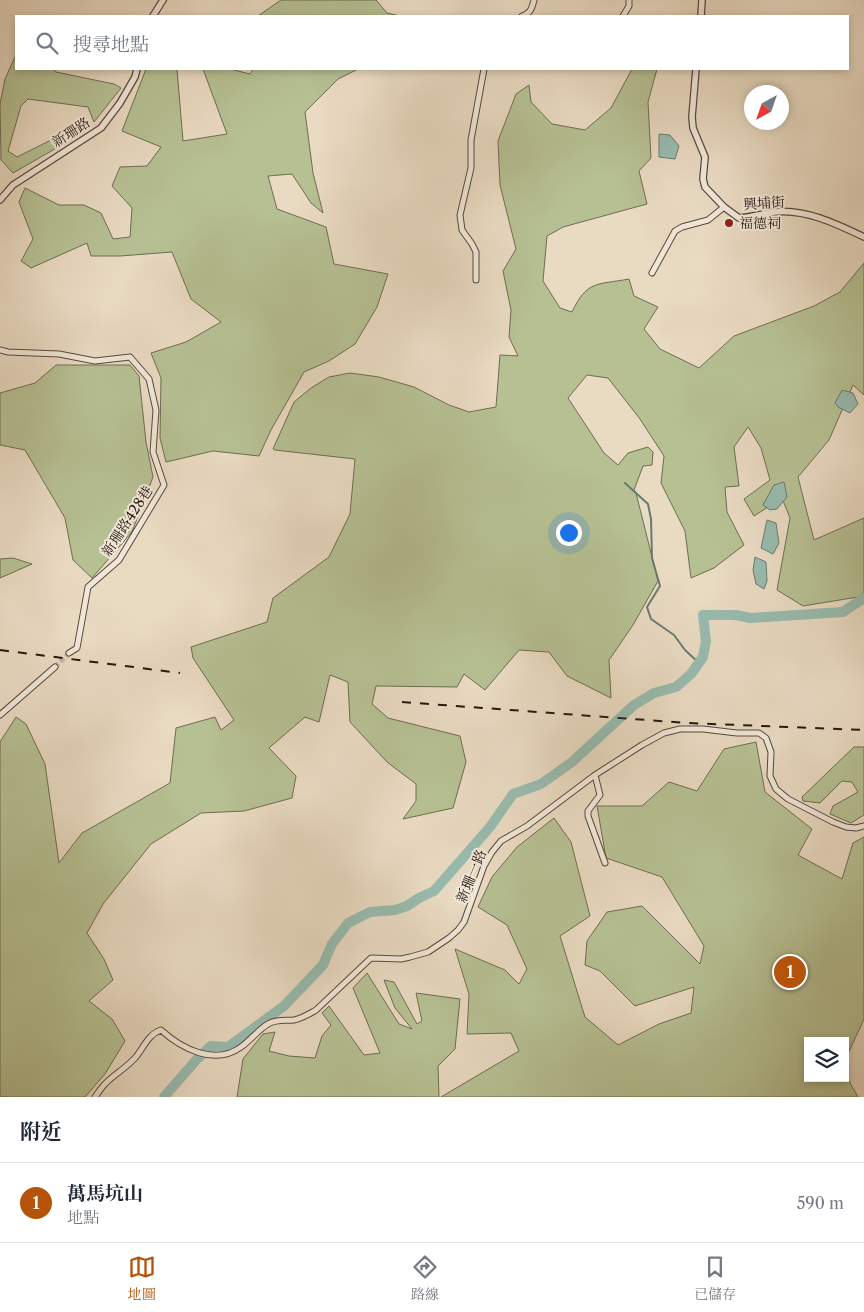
<!DOCTYPE html>
<html lang="zh-TW">
<meta charset="utf-8">
<style>
:root{--surface:#fff;--page:#f6f6f7;--text:#1f2937;--muted:#747a83;--line:#e0e1e3;--accent:#b45309}
body{margin:0;font-family:"Libre Caslon Text","Noto Serif TC",serif;background:var(--page);color:var(--text)}
.controls{position:absolute;right:15px;bottom:15px;display:grid;overflow:hidden;border-radius:0px;box-shadow:0 2px 8px #0003}
.controls button{width:45px;height:45px;display:grid;place-items:center;padding:0;border:0;border-bottom:1px solid var(--line);background:var(--surface);color:var(--text);font:25px sans-serif}
.compass{position:absolute;left:744px;top:85px;width:45px;height:45px;border-radius:50%;background:var(--surface);box-shadow:0 2px 8px #0003;rotate:220deg}
.you{position:absolute;left:568px;top:532px;width:18px;height:18px;margin:-12px;border:4px solid #fff;border-radius:50%;background:#1a73e8;box-shadow:0 0 0 8px #1a73e833}
.badge{display:grid;place-items:center;width:32px;height:32px;border-radius:50%;background:var(--accent);color:#fff;font-size:16px;font-weight:700}
.pin{position:absolute;translate:-50% -50%;border:2px solid #fff;box-shadow:0 1px 5px #0006}
.list{margin:0;padding:0;list-style:none}
h2{display:flex;justify-content:space-between;align-items:center;height:65px;margin:0;padding:0 20px;font-size:21px}
h2 small{font-size:16px;font-weight:400;color:var(--muted)}
.list li{display:grid;grid-template-columns:32px 1fr auto;gap:15px;align-items:center;box-sizing:border-box;height:80px;padding:0 20px;border-top:1px solid var(--line)}
.list b{display:block;font-size:19px;white-space:nowrap}
.list p{margin:0;font-size:16px;white-space:nowrap;color:var(--muted)}
.list em{font-size:16px;font-style:normal;color:var(--muted)}
.icon{flex:none;width:28px;height:28px;fill:none;stroke:currentColor;stroke-width:2;stroke-linecap:round;stroke-linejoin:round}
.map{position:relative;flex:none;width:864px;height:1097px;overflow:hidden}
.search{position:absolute;background:var(--surface);box-shadow:0 2px 8px #0003;left:15px;right:15px;top:15px;height:55px;display:flex;align-items:center;gap:12px;box-sizing:border-box;padding:0 18px;border-radius:0px;color:var(--muted);font-size:19px}
.sheet{height:145px;background:var(--surface)}
nav{display:flex;justify-content:space-around;align-items:center;box-sizing:border-box;height:70px;border-top:1px solid var(--line);background:var(--surface);font-size:14px;color:var(--muted)}
nav a{display:grid;justify-items:center;gap:2px}
nav .on{color:var(--accent)}
.map>svg:first-child{display:block}
.green{fill:#b6c093;stroke:#6e6c52}
.water{fill:#98bbaf;stroke:#6a7a70}
.lines{fill:none;stroke-linecap:round;stroke-linejoin:round}
.stream{stroke:#6a7a70;stroke-width:2}
.river{stroke:#98bbaf;stroke-width:10}
.minor-tunnel{stroke:#c2b39f;stroke-width:5;stroke-dasharray:5 2.5;stroke-linecap:butt}
.minor-casing{stroke:#57483e;stroke-width:7}
.tertiary-casing{stroke:#57483e;stroke-width:8}
.minor{stroke:#f1e7d7;stroke-width:5}
.tertiary{stroke:#f1e7d7;stroke-width:5.5}
.rail{stroke:#261812;stroke-width:2;stroke-dasharray:9 9;stroke-linecap:butt}
.poi-dot{fill:#8f2418;stroke:#f1e7d7;stroke-width:2}
.labels{text-anchor:middle;stroke-width:4;stroke-linejoin:round;paint-order:stroke}
.street-label{font-size:14px;fill:#261812;stroke:#f1e7d7}
.poi-label{font-size:14px;fill:#261812;stroke:#f1e7d7;text-anchor:start}
</style>
<div class="map">
<svg width="864" height="1097" viewBox="0 0 864 1097">
<rect width="100%" height="100%" fill="#e9dac2"/>
<filter id="stains"><feTurbulence type="fractalNoise" baseFrequency=".004" numOctaves="4"/><feColorMatrix values="0 0 0 0 .2 0 0 0 0 .09 0 0 0 0 .02 0 0 0 .5 -.17"/></filter>
<radialGradient id="worn" r=".72"><stop offset=".6" stop-color="#630" stop-opacity="0"/><stop offset="1" stop-color="#630" stop-opacity=".3"/></radialGradient>
<path class="green" d="M 281,0 L 376,0 L 387,13 L 400,16 L 258,16 Z
M 16,55 L 16,69 L 53,69 L 56,72 L 114,84 L 121,88 L 94,122 L 88,107 L 28,99 L 21,106 L 8,151 L 17,157 L 59,136 L 65,143 L 13,173 L 1,160 L 0,104 L 5,79 Z
M 146,69 L 177,69 L 183,141 L 227,134 L 203,69 L 230,69 L 250,74 L 253,69 L 358,69 L 338,79 L 305,112 L 313,173 L 323,213 L 311,203 L 292,174 L 268,176 L 277,209 L 326,227 L 334,264 L 388,274 L 377,307 L 355,344 L 329,361 L 304,372 L 271,430 L 259,456 L 213,451 L 166,462 L 160,438 L 161,378 L 151,353 L 186,342 L 221,322 L 191,299 L 172,252 L 120,256 L 91,256 L 87,243 L 31,268 L 21,261 L 33,239 L 19,202 L 25,188 L 59,205 L 84,205 L 101,213 L 113,239 L 130,237 L 132,208 L 112,186 L 120,167 L 147,166 L 161,147 L 122,131 Z
M 632,69 L 657,69 L 648,102 L 651,158 L 639,171 L 647,204 L 563,227 L 547,236 L 543,281 L 560,308 L 572,312 C 587,280 597,285 629,279 L 634,296 L 658,307 L 644,329 L 660,349 L 699,368 L 734,336 L 814,306 L 840,292 L 864,263 L 864,395 L 853,385 L 829,440 L 798,477 L 814,540 L 864,518 L 864,596 L 803,606 L 777,590 L 790,518 L 782,498 L 754,516 L 744,499 L 770,480 L 761,448 L 748,427 L 734,447 L 739,486 L 725,487 L 727,512 L 744,545 L 714,568 L 691,578 L 685,531 L 661,483 L 664,456 L 640,419 L 608,378 L 587,375 L 568,398 L 604,453 L 618,465 L 628,453 L 648,447 L 653,452 L 652,465 L 643,466 L 634,490 L 636,493 L 658,581 L 633,625 L 609,660 L 611,698 L 567,676 L 549,652 L 519,650 L 485,690 L 464,674 L 457,687 L 376,686 L 372,704 L 388,718 L 460,736 L 466,762 L 453,808 L 403,819 L 416,801 L 416,784 L 387,762 L 350,722 L 348,682 L 330,675 L 319,722 L 305,717 L 269,748 L 296,776 L 292,798 L 244,811 L 201,813 L 151,844 L 103,904 L 87,933 L 104,959 L 113,980 L 89,1001 L 112,1019 L 125,1041 L 105,1074 L 85,1097 L 0,1097 L 0,742 L 16,717 L 26,724 L 45,764 L 59,863 L 82,833 L 170,783 L 176,728 L 215,717 L 221,730 L 234,720 L 193,658 L 191,647 L 267,622 L 273,598 L 329,557 L 350,514 L 355,459 L 275,450 L 273,449 L 294,402 L 311,388 L 329,377 L 350,373 L 379,377 L 414,387 L 449,405 L 469,412 L 496,407 L 500,355 L 518,356 L 509,337 L 511,310 L 503,271 L 516,249 L 500,185 L 498,141 L 516,94 L 529,85 L 531,102 L 552,124 L 585,130 L 611,108 Z
M 56,365 L 130,365 L 139,376 L 146,442 L 153,477 L 132,532 L 92,578 L 73,560 L 65,518 L 25,450 L 0,445 L 0,393 L 35,383 Z
M 13,558 L 32,564 L 0,578 L 0,559 Z
M 756,742 L 765,792 L 812,829 L 798,855 L 842,879 L 853,843 L 864,837 L 864,1019 L 845,1060 L 845,1041 L 808,1041 L 808,1078 L 845,1078 L 845,1074 L 858,1097 L 441,1097 L 519,1051 L 511,1033 L 467,1034 L 469,994 L 455,949 L 505,970 L 519,984 L 527,969 L 507,925 L 478,907 L 492,877 L 517,847 L 554,818 L 571,842 L 590,916 L 560,936 L 585,1017 L 618,1045 L 659,1024 L 691,1013 L 694,987 L 635,1006 L 600,971 L 585,965 L 587,941 L 607,912 L 642,906 L 700,964 L 704,946 L 662,877 L 606,858 L 597,806 L 642,806 L 669,782 L 697,791 L 724,749 Z
M 854,747 L 864,747 L 864,815 L 851,823 L 830,814 L 833,806 L 858,792 L 852,782 L 842,781 L 820,803 L 803,801 L 802,797 Z
M 367,973 L 399,1024 L 412,1029 L 395,1008 L 384,980 L 394,982 L 417,1024 L 422,1021 L 416,993 L 460,999 L 455,1049 L 438,1066 L 439,1097 L 237,1097 L 243,1059 L 263,1034 L 275,1032 L 269,1051 L 289,1056 L 315,1058 L 322,1036 L 331,1025 L 322,1013 L 329,1006 L 364,1055 L 380,1053 L 353,988 Z"/>
<path class="water" d="M 659,134 L 670,135 L 679,146 L 675,159 L 659,157 Z
M 842,390 L 853,393 L 858,404 L 850,413 L 838,407 L 835,403 Z
M 784,482 L 787,497 L 777,509 L 770,510 L 763,505 L 774,485 Z
M 767,520 L 776,523 L 779,543 L 773,554 L 761,548 Z
M 755,557 L 766,562 L 767,581 L 764,589 L 756,584 L 753,570 Z"/>
<g class="lines">
<path class="stream" d="M 625,483 L 648,504 L 651,519 L 652,558 L 660,586 L 647,607 L 651,619 L 674,635 L 685,650 L 699,663"/>
<path class="river" d="M 164,1097 L 197,1059 L 211,1046 L 228,1047 L 284,1006 L 323,965 L 332,944 L 348,923 L 370,912 L 395,910 L 407,906 L 419,898 L 434,891 L 490,827 L 513,794 L 541,784 L 572,762 L 634,705 L 654,693 L 676,687 L 691,674 L 703,657 L 706,641 L 703,615 L 736,615 L 750,618 L 843,612 L 864,598"/>
<path class="minor-tunnel" d="M 55,667 L 69,653"/>
<defs>
<path id="minor" d="M 522,16 C 531,13 532,8 534,0
M 623,16 L 629,6 L 629,0
M 652,273 L 675,231 L 682,227 L 708,220 L 724,207
M 476,280 L 476,252 L 472,244 L 462,230 L 460,215 L 471,168 L 471,140 L 484,69
M 0,350 L 8,352 L 59,354 L 95,361 L 130,357 L 149,379 L 156,410 L 153,452 L 164,485 L 119,560 L 88,587 L 77,648 L 69,653
M 0,715 L 55,667
M 595,775 L 600,795 L 588,811 L 588,816 L 605,863
M 95,1097 C 98,1093 101,1088 105,1084 C 113,1075 125,1069 135,1058 C 143,1049 148,1034 161,1030 C 182,1049 215,1066 241,1047 C 251,1040 258,1030 268,1024 C 277,1019 285,1021 294,1020 C 303,1018 309,1014 316,1010 L 371,958 L 401,959 L 410,957 L 428,952 L 449,938 L 458,930 L 464,922 L 484,866 L 492,852 L 501,841 L 527,826 L 595,775 L 642,745 L 664,733 L 680,729 L 703,729 L 737,733 L 759,733 L 766,738 L 771,752 L 770,776 L 776,789 L 788,799 L 833,822 L 846,827 L 856,828 L 864,826"/>
<path id="tertiary" d="M 153,16 L 163,0
M 701,16 L 702,0
M 696,69 L 692,117 L 693,128 L 705,157 L 703,179 L 705,187 L 724,207 L 739,218 C 751,217 762,214 774,212 C 804,208 837,224 864,237
M 0,200 L 13,185 L 101,128 L 120,103 L 135,77 L 137,69"/>
</defs>
<use href="#minor" class="minor-casing"/>
<use href="#tertiary" class="tertiary-casing"/>
<use href="#minor" class="minor"/>
<use href="#tertiary" class="tertiary"/>
<path class="rail" d="M 0,650 L 180,673
M 402,702 L 687,723 L 864,730"/>
</g>
<circle class="poi-dot" cx="729" cy="223" r="5"/>
<g class="labels">
<g class="street-label">
<text transform="translate(71 132) rotate(-33)" y="5">新珊路</text>
<text transform="translate(764 203) rotate(-4)" y="5">興埔街</text>
<text transform="translate(127 521) rotate(-57)" y="5">新珊路428巷</text>
<text transform="translate(471 876) rotate(-67)" y="5">新珊一路</text>
</g>
<g class="poi-label">
<text x="739" y="228">福德祠</text>
</g>
</g>
<rect width="100%" height="100%" filter="url(#stains)"/>
<rect width="100%" height="100%" fill="url(#worn)"/>
</svg>
<div class="controls">
<button><svg class="icon" aria-label="layers" viewBox="0 0 24 24"><path d="M12 4l9 5-9 5-9-5zM3 14l9 5 9-5"/></svg></button>
</div>
<svg class="compass" viewBox="-18 -18 36 36"><path d="M0-13l5 13h-10z" fill="#e53935"/><path d="M0 13l5-13h-10z" fill="#747a83"/></svg>
<div class="you"></div>
<div class="pin badge" style="left:790px;top:972px">1</div>
<div class="search"><svg class="icon" aria-label="search" viewBox="0 0 24 24"><circle cx="10" cy="10" r="6"/><path d="M15 15l6 6"/></svg>搜尋地點</div>
</div>
<section class="sheet">
<h2>附近<small></small></h2>
<ul class="list">
<li><span class="badge">1</span><div><b>萬馬坑山</b><p>地點</p></div><em>590 m</em></li>
</ul>
</section>
<nav>
<a class="on"><svg class="icon" aria-label="map" viewBox="0 0 24 24"><path d="M3 6l6-2 6 2 6-2v14l-6 2-6-2-6 2zM9 4v14M15 6v14"/></svg>地圖</a>
<a><svg class="icon" aria-label="directions" viewBox="0 0 24 24"><path d="M12 3l9 9-9 9-9-9zM9 14v-3h6M13 9l2 2-2 2"/></svg>路線</a>
<a><svg class="icon" aria-label="saved" viewBox="0 0 24 24"><path d="M7 4h10v16l-5-4-5 4z"/></svg>已儲存</a>
</nav>
